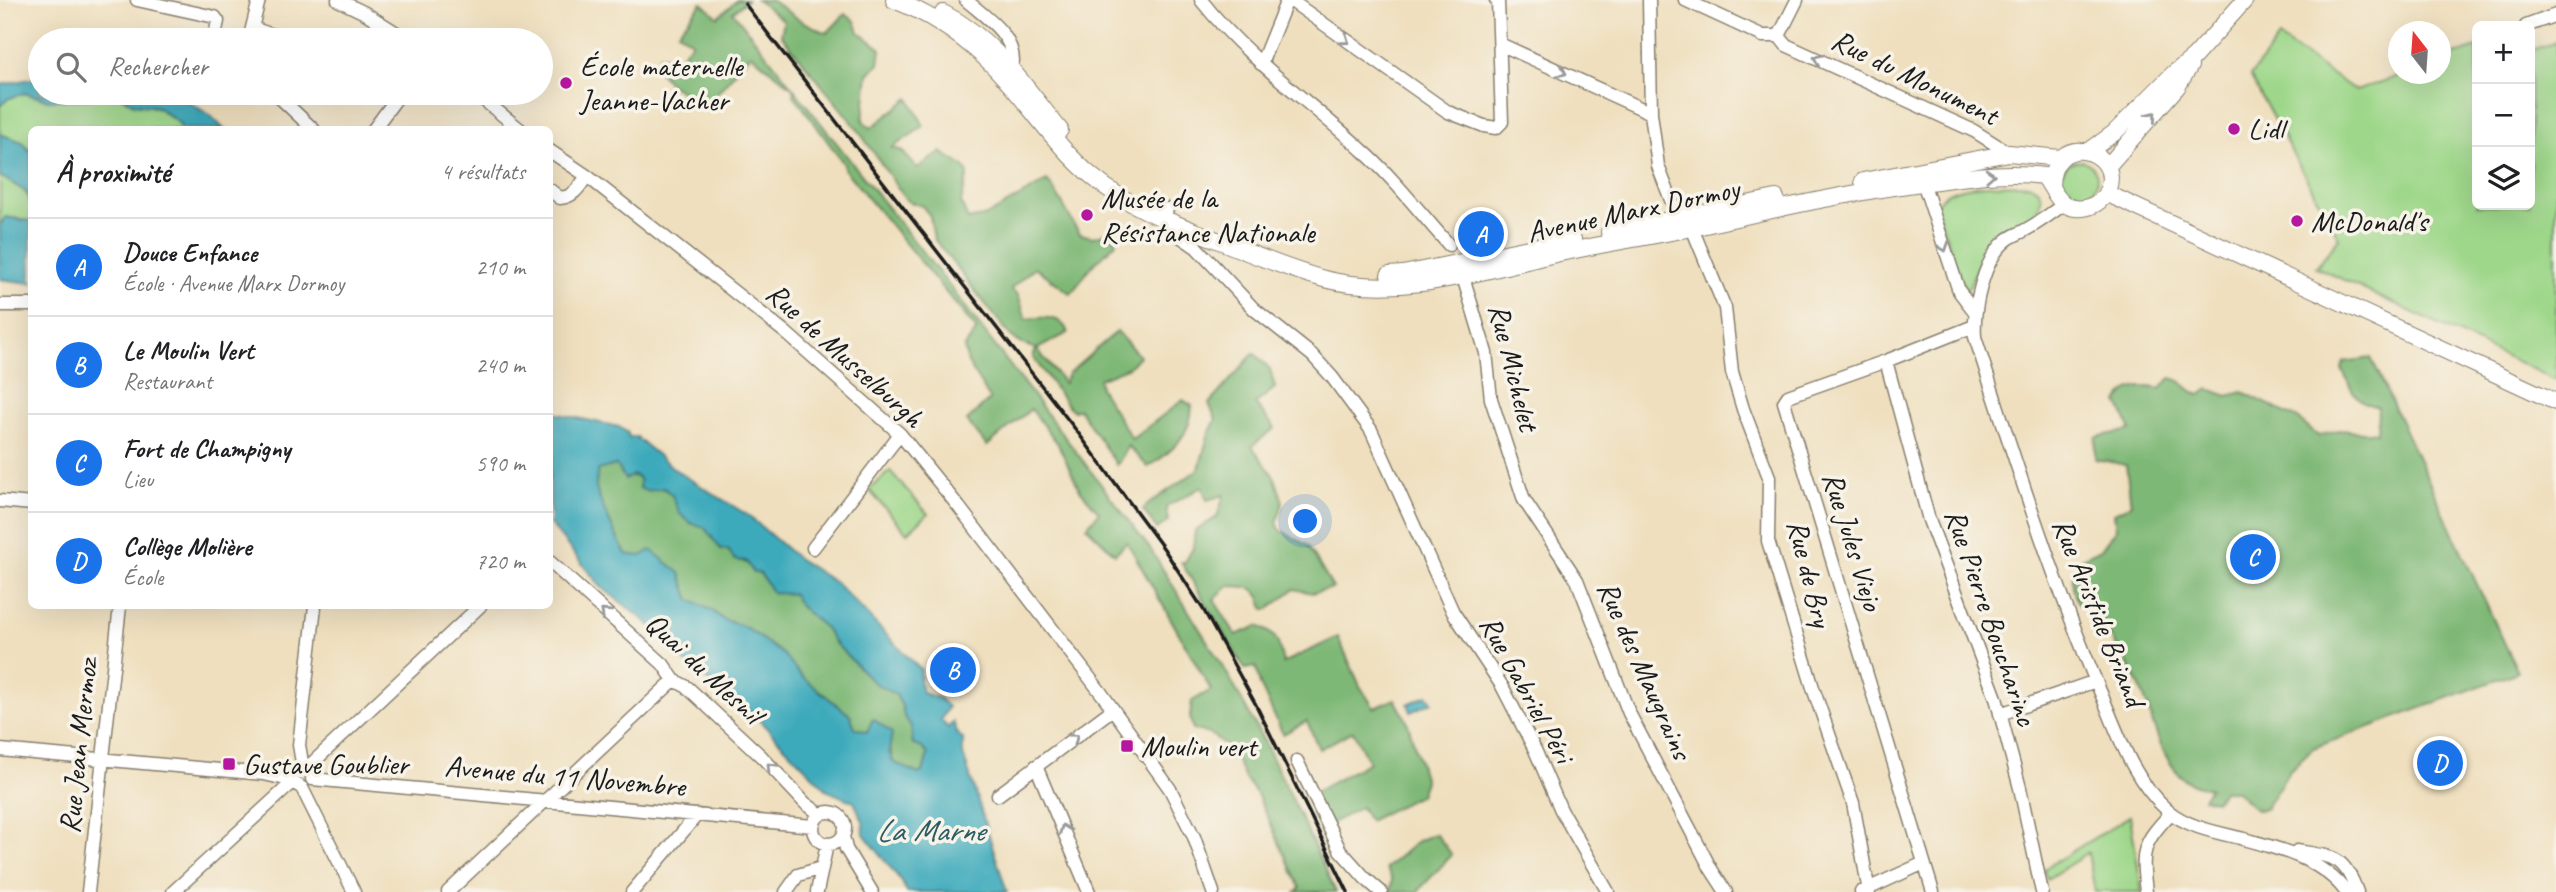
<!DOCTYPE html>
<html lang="fr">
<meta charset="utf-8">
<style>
:root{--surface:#fff;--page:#f6f6f6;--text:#202124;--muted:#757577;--line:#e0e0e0;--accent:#1a73e8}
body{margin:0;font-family:Caveat,sans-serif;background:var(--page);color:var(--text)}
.controls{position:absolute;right:21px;top:21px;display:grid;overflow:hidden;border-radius:10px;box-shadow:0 7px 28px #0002}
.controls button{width:63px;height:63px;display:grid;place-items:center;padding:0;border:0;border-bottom:2px solid var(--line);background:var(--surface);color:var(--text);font:35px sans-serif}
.compass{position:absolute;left:2388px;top:21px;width:63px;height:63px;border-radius:50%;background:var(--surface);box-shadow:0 7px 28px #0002;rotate:343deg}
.you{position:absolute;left:1306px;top:522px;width:24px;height:24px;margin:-18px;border:5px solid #fff;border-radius:50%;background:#1a73e8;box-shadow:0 0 0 10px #1a73e833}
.badge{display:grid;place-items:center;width:46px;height:46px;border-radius:50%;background:var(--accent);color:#fff;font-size:23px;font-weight:700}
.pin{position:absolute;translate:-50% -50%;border:4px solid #fff;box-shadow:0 2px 7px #0006}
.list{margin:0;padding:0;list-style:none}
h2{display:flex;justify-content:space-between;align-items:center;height:91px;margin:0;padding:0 28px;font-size:30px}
h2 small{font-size:23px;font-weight:400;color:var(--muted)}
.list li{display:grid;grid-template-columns:46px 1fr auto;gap:21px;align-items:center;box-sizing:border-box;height:98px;padding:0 28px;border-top:2px solid var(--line)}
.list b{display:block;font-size:26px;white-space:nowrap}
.list p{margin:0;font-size:23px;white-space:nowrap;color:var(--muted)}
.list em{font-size:23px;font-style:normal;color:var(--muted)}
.icon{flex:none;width:38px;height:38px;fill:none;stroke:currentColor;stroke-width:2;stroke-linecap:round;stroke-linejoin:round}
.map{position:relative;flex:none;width:2556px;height:892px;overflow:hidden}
.search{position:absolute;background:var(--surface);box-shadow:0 7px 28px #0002;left:28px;top:28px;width:525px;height:77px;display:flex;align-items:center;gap:18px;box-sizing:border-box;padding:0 24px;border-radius:38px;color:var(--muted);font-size:26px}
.panel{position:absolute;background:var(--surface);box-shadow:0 7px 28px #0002;left:28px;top:126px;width:525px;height:483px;border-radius:10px}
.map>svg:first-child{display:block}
.green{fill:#9ed78a;stroke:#5d7a53;stroke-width:2}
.forest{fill:#7eb876;stroke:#4d6a49;stroke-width:2}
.water{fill:#3daabc;stroke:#2c636c;stroke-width:2;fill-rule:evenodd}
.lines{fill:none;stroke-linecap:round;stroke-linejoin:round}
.minor-casing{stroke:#867e6d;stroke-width:15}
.major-casing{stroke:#867e6d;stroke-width:18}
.minor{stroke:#fff;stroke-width:12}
.major{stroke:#fff;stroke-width:16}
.rail{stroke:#1c1c1c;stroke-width:3.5}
.oneway{stroke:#999}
.poi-dot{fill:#b5179e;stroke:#f7f3e8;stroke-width:2.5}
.labels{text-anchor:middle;stroke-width:7;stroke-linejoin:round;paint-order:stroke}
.poi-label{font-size:30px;fill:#1c1c1c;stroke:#f7f3e8;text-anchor:start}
.street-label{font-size:30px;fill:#1c1c1c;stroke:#f7f3e8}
.water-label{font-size:32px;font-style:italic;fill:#2b5c64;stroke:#f7f3e8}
</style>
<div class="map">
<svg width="2556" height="892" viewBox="0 0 2556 892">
<rect width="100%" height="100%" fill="#f7f3e8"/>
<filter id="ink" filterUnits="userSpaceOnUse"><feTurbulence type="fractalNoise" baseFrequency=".0143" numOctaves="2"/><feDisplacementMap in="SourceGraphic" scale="14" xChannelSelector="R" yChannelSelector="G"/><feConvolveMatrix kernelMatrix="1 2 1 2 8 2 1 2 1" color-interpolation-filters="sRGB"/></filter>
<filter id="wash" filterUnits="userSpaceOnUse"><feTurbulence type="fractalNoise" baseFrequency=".00686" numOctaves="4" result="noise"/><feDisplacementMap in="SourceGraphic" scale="28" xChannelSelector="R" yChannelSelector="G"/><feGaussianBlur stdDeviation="1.57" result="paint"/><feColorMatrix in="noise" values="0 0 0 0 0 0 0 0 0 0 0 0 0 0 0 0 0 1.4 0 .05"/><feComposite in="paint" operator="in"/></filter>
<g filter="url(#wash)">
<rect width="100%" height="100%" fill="#efdfbe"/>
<path class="green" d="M 2279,38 L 2356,91 L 2404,74 L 2440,74 L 2441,60 L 2477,47 L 2477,205 L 2530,205 L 2530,51 L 2556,41 L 2556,380 L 2316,267 L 2339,238 L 2250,76 Z
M 24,93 L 48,100 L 88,99 L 114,93 L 134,104 L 157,107 L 180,124 L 181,129 L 32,130 L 31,153 L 23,142 L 0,134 L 0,106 L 7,99 Z
M2061 179a18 18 0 1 1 36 0a18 18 0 1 1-36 0Z
M 0,176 C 25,191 32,190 31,221 L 6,217 L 0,225 Z
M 2029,184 L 2039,190 C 2050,221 2009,221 1995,238 C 1983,252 1975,271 1969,288 L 1964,289 L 1936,207 C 1942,180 2006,185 2029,184 Z
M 890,471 L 928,514 L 907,533 L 869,490 Z
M 2130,816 L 2142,892 L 2095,892 L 2088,853 L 2047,879 L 2044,869 Z"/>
<path class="forest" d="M 737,0 L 747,0 L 733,12 L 947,283 L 1151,550 L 1228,675 L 1268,749 L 1336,892 L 1296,892 L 1300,888 L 1257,794 L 1245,779 L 1232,750 L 1212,735 L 1193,729 L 1190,717 L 1192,701 L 1211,690 L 1127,542 L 1115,554 L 1087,527 L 1099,512 L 1080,490 L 1058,444 L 1031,409 L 987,446 L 967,421 L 990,399 L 968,363 L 964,348 L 977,330 L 844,169 L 844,164 L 794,95 L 793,88 L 751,54 L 705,107 L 669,83 L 655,66 L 660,55 L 677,61 L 692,42 L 678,32 L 702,3 L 718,17 Z
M 757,0 L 771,0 L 803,22 L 827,33 L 845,14 L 855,21 L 859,32 L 881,49 L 879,64 L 868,74 L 863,121 L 871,128 L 909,98 L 924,126 L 892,148 L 901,150 L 917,168 L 941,152 L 963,166 L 968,173 L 961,203 L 968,220 L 986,216 L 1047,181 C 1061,196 1068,217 1080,234 L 1093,237 L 1113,231 L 1116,243 L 1090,268 L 1071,294 L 1035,267 L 1011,289 L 1018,295 L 1026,319 C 1042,317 1062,314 1068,333 L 1037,349 L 1064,383 L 1068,374 L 1117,331 L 1139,356 L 1129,367 L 1099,379 L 1100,388 L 1132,439 L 1183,400 L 1192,406 C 1191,435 1172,452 1148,467 L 1128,446 L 1117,465 L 1079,409 L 1074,411 L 1067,405 L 1033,357 L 1036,349 L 1020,343 L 1010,335 L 934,239 L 930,216 L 922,206 L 907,201 L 856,127 L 781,35 L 784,21 Z
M 1254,353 L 1270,369 L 1275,388 L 1255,404 L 1275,428 L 1252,446 L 1275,478 L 1283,502 L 1277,523 L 1280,530 L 1308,546 L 1333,588 L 1312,593 L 1294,589 L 1269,609 L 1264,609 C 1259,586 1249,586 1228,586 L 1214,600 L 1236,635 L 1258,626 C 1279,636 1278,641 1283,663 L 1338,637 L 1360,686 L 1374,708 L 1395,699 L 1407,721 L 1425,781 L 1420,795 L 1369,821 L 1361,807 L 1325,827 L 1310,795 L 1369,762 L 1353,731 L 1319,749 L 1307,721 L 1283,734 L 1260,685 L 1256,667 L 1245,669 L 1181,562 L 1185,562 L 1193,548 L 1195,531 L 1217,517 L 1224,495 L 1207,500 L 1202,487 L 1166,507 L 1168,521 L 1157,529 L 1143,510 L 1147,505 L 1199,469 L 1208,436 L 1216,419 L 1209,404 Z
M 2371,358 L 2518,672 L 2313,748 L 2290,770 L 2265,809 L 2256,810 L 2236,791 L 2223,791 L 2215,801 L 2203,798 L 2210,788 C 2197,786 2187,784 2178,773 C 2154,746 2153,711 2137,681 C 2129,666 2107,629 2096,617 C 2088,608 2080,611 2075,596 C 2070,582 2073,573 2078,560 L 2101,549 L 2116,530 L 2114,513 L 2131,505 L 2126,465 L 2095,459 L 2096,437 L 2131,430 L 2118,402 C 2126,384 2144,386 2161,389 L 2170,378 C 2186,381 2186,390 2200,395 L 2209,389 L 2228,396 L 2243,392 L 2298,419 L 2318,436 L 2338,430 L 2377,433 L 2378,407 C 2353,401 2352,390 2342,369 L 2344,362 Z
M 616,465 L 640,480 L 647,491 L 664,488 L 672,495 L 679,513 L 691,523 L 704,527 L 721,549 L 728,550 L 735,559 C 755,563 763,577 773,593 L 793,593 L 800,606 L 825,628 L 834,642 L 873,682 L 896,695 L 902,706 L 904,716 L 911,726 L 913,745 L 921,747 L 928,754 L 923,772 L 919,774 L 893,762 L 887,730 L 873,720 L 867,732 L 855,728 L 850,715 L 802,677 L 783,655 L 745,627 L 724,620 L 711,610 L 690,600 L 680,573 L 641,557 L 627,555 C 620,545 598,499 596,487 C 596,482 597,475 597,469 Z
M 1436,834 L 1452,855 L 1417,892 L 1390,892 L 1392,880 L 1386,868 L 1419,840 Z"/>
<path class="water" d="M 40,77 L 40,93 L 108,93 L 88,99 L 48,100 L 24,93 L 7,99 L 0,106 L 0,85 Z
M 115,93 L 175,93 L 211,116 L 224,129 L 181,129 L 180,124 L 157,107 L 134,104 Z
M 0,134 L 23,142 L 31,153 L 31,200 L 26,192 L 0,176 Z
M 5,217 L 31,221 L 31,283 L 0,279 L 0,225 Z
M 550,412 L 619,427 L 628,433 L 628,437 L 638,437 L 638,439 L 677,471 L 749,516 L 797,558 L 837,584 L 921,670 L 920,683 L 922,693 L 939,698 L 948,707 L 941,720 L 948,728 L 953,722 L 958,735 L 963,739 L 963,754 L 1007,892 L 907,892 L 901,881 L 864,834 L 863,821 L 854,802 L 828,791 L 752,713 L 692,669 L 648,623 L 601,587 L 550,524 ZM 616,465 L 625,479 L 634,475 L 640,480 L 639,488 L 646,491 L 664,488 L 672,495 L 679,513 L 691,523 L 704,527 L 721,549 L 728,550 L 735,560 L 746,561 L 753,572 L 760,573 L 773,593 L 793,594 L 800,606 L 825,628 L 834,642 L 873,682 L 896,695 L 902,706 L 904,716 L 911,726 L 913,745 L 921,747 L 928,754 L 923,772 L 918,774 L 893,762 L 889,752 L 892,733 L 873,719 L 867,732 L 855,728 L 850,715 L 802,677 L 784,655 L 745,627 L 724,620 L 711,610 L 690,600 L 680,573 L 651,550 L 641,556 L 626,554 C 620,545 598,499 596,487 C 596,482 597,475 598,470 Z
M 1427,695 L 1432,702 L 1411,712 L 1408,704 Z"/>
</g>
<g filter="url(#ink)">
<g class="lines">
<defs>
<path id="minor" d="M 137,0 L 215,17 L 218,21 L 214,40
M 338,0 L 365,13 L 408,40
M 966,0 C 984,16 1013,34 1013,61 L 1003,71
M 1201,0 C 1247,59 1308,100 1362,150 C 1394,178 1420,213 1449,245
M 1290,0 L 1448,112 L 1484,126 L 1496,128 L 1502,122 L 1498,1 L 1496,0
M 1649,0 L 1651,113 L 1658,166 L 1678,218 L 1692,228 L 1725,308 L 1732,372 L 1743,409 L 1769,477 L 1768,541 L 1814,691 L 1853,803 L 1869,892
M 1685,0 L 1763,36 L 1779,36
M 2526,26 L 2556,15
M 252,28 L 288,40
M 1779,36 L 1786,45 L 1974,131 L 2009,153
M 1779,36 L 1797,0
M 249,40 L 259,0
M 1500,44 L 1651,113
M 1261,64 L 1287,0
M 275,93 L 314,130
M 475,93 L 521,130
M 373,130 L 396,99 L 393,93
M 550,151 L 587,176 L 785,332 L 900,434 L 959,507 L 1102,694 L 1170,789 L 1194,837 L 1213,892
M 1923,182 L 1959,291 L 1975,312
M 550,190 L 560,198 C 574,197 579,187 587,176
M 2064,204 C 2052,213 2040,222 2027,229 C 2021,233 2013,235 2007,240 C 1983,258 1973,309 1975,337 C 2014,457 2051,576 2100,691 C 2118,733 2132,779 2167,810 C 2187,827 2215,832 2240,838 C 2278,848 2322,859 2346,892
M 1167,209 L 1164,219 L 1168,228 L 1196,247 L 1254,309 L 1312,355 L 1332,377 L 1371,430 L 1453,612 L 1502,686 L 1535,750 L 1561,810 L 1608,892
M 1461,270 L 1486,353 L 1491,399 L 1524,500 L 1577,580 L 1629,713 L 1711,869 L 1726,892
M 0,305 L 32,305
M 1886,361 L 1929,520 L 1996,698 L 2020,788 L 2042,892
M 0,501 L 32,504
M 813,548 L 900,434
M 550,562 L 663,664 L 674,680 L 687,687 L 762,757 L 805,803 L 820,814
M 2000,714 L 2096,681
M 0,750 L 264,774 L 290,780 L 302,788 L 354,892
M 1297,761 L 1340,850 L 1365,878 L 1381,892
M 1036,766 L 1089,892
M 303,768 L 299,745 L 315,606
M 306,769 L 480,606
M 312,779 L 813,826
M 998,795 L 1113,709
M813 828a16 16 0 1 1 32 0a16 16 0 1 1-32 0Z
M 843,836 L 846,849 L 872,892
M 2297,851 C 2333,857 2344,855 2357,892
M 88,892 L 120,606
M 173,892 L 293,782
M 448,892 L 674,680
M 632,892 L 697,815
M 786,892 L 798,875 L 821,868
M 817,892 L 827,844
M 1861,892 L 1924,863
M 1933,892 L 1784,402 L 1788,396 L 1886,361 L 1974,326
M 2146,892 C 2141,850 2142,844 2171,813"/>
<path id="major" d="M 894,0 C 928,13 957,32 984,57 C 1024,94 1051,143 1094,178 C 1130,208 1174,223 1217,240 C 1252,254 1287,269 1324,279 C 1398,298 1475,273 1547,256 C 1603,243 1659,236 1714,223 C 1788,206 1862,190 1937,181 C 1973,176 2009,171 2044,176 C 2049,183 2053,192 2059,199 C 2073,216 2101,208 2108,189 C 2122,148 2051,130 2051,187
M 943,13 C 995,39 1025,87 1060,130
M 2089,151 L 2114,133 L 2173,74 L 2194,57 L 2245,0
M 2107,167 L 2177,87 L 2190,66
M 1863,181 L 2009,153 L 2060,158
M 2106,193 L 2556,402
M 1609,232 L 1776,198
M 1389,275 L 1403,274 L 1573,239"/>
</defs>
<use href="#minor" class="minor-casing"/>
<use href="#major" class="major-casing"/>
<use href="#minor" class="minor"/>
<use href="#major" class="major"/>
<path class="rail" d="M 745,4 L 1076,430 L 1164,549 L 1203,609 L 1255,703 L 1348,892"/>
</g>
<defs><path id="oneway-chevron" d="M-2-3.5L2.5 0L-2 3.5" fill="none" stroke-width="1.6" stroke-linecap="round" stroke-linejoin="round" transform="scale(1.75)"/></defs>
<g class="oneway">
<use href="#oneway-chevron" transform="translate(1345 40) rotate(35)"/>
<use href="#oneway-chevron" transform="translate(1818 59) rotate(-155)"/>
<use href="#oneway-chevron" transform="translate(1562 72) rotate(24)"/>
<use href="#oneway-chevron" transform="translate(2152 116) rotate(-49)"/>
<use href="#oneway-chevron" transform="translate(1990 175) rotate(-3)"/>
<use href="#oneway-chevron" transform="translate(1944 247) rotate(71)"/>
<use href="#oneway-chevron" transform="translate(605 613) rotate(-138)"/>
<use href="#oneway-chevron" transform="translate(1074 738) rotate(-37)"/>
<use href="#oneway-chevron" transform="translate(771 767) rotate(-133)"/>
<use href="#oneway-chevron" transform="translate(1064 829) rotate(-112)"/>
</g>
</g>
<g class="poi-dot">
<circle cx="566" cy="83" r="7"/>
<circle cx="2234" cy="129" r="7"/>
<circle cx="1087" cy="215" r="7"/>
<circle cx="2297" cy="221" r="7"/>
<rect x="1120" y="739" width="14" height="14" rx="3.5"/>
<rect x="222" y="757" width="14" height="14" rx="3.5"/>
</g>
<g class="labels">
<g class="poi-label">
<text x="580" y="76">École maternelle<tspan x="580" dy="34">Jeanne-Vacher</tspan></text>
<text x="2248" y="139">Lidl</text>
<text x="1101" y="208">Musée de la<tspan x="1101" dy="34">Résistance Nationale</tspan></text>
<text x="2311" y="231">McDonald's</text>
<text x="1141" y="756">Moulin vert</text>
<text x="243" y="774">Gustave Goublier</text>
</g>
<g class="street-label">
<text transform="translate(1915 77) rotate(26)" y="10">Rue du Monument</text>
<text transform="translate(1633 210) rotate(-12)" y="10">Avenue Marx Dormoy</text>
<text transform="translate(845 355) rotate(42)" y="10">Rue de Musselburgh</text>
<text transform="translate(1514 367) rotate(76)" y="10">Rue Michelet</text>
<text transform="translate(1853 541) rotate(73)" y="10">Rue Jules Viejo</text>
<text transform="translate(1810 573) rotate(76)" y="10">Rue de Bry</text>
<text transform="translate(2099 612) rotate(68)" y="10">Rue Aristide Briand</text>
<text transform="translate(1991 617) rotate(71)" y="10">Rue Pierre Boucharinc</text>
<text transform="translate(704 668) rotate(43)" y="10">Quai du Mesnil</text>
<text transform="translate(1645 670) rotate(66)" y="10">Rue des Maugrains</text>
<text transform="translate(1527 689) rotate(61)" y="10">Rue Gabriel Péri</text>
<text transform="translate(78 746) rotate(-84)" y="10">Rue Jean Mermoz</text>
<text transform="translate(565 776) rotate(5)" y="10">Avenue du 11 Novembre</text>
</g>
<g class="water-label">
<text x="930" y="841">La Marne</text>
</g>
</g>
</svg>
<div class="controls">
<button>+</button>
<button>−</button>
<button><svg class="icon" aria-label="layers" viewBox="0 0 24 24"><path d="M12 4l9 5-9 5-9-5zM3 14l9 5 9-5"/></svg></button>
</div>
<svg class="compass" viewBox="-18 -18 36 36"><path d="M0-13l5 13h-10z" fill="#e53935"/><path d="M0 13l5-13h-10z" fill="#757577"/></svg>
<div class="you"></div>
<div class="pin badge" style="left:1481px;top:234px">A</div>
<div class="pin badge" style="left:953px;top:670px">B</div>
<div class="pin badge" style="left:2253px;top:557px">C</div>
<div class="pin badge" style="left:2440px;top:763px">D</div>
<div class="search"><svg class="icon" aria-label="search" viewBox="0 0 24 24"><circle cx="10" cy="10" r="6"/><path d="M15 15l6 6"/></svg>Rechercher</div>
<section class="panel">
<h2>À proximité<small>4 résultats</small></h2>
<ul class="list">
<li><span class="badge">A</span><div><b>Douce Enfance</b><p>École · Avenue Marx Dormoy</p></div><em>210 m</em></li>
<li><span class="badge">B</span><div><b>Le Moulin Vert</b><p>Restaurant</p></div><em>240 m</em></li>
<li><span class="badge">C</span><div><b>Fort de Champigny</b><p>Lieu</p></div><em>590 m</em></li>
<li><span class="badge">D</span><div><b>Collège Molière</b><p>École</p></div><em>720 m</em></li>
</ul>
</section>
</div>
